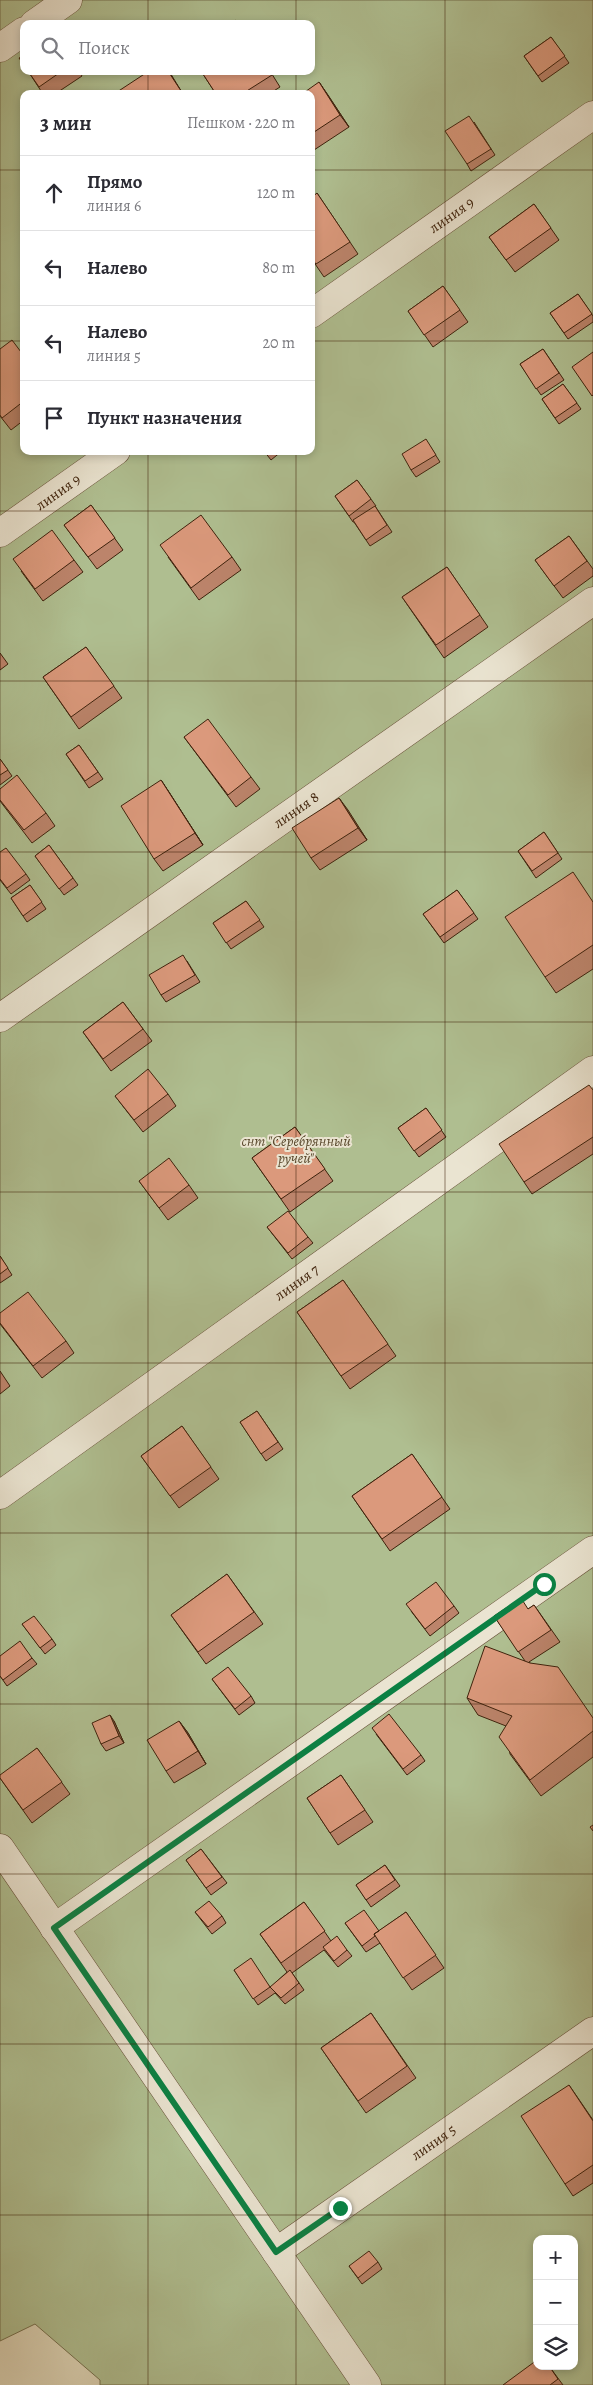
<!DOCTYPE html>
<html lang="ru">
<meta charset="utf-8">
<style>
:root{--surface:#fff;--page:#f7f7f7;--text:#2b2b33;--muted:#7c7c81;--line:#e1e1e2}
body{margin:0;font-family:Alegreya,serif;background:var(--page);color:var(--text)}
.controls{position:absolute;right:15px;bottom:15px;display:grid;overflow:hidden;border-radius:10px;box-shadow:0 2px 8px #0003}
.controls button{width:45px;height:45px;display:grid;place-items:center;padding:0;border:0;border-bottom:1px solid var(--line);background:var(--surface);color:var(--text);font:25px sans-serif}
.stop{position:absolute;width:15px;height:15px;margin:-11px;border:4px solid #0b8043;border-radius:50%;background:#fff}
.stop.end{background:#0b8043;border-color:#fff;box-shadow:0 1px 5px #0008}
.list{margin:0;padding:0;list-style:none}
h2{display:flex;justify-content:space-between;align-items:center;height:65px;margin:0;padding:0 20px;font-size:21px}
h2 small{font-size:16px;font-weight:400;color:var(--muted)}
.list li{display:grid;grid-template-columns:32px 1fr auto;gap:15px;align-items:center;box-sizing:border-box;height:75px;padding:0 20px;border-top:1px solid var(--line)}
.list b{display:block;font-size:19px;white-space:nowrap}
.list p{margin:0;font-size:16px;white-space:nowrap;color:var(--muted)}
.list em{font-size:16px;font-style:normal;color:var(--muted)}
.icon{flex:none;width:28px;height:28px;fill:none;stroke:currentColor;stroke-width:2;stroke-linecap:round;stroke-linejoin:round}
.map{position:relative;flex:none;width:593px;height:2385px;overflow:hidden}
.search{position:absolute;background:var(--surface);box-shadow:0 2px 8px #0003;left:20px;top:20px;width:295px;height:55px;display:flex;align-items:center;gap:12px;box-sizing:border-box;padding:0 18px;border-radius:10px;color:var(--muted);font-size:19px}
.panel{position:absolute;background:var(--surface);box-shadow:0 2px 8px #0003;left:20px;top:90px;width:295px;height:365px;border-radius:10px}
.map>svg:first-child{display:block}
.green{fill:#afbe90;stroke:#76704e;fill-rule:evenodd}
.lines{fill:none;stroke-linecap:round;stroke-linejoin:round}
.minor-casing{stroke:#664f37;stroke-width:29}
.minor{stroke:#eae4d1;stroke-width:28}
.wall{fill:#bc846b;stroke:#3e220c}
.shaded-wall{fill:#996b57;stroke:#3e220c}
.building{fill:#db997c;stroke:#3e220c}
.route{stroke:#0b8043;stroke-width:6}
.grid{fill:none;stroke:#3e220c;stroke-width:1;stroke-opacity:0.55}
.labels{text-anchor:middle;stroke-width:4;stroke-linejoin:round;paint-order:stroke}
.street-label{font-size:15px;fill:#3e220c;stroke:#eae4d1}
.park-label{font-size:15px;font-style:italic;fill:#5a492d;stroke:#eae4d1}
</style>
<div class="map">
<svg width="593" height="2385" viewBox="0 0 593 2385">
<rect width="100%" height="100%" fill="#ded6b8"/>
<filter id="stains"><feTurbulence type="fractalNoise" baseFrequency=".004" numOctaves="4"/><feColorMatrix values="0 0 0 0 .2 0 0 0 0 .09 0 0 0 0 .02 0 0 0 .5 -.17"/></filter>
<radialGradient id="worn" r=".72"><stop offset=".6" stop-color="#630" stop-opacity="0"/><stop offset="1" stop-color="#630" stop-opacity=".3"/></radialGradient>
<path class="green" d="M 0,0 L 593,0 L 593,2385 L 100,2385 L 100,2380 L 35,2324 L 0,2341 ZM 24,24 L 311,24 L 311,71 L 24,71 ZM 24,94 L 311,94 L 311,451 L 24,451 ZM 537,2239 L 574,2239 L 574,2366 L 537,2366 Z"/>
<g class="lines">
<defs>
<g id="minor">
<path d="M 34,24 L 68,0"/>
<path d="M 0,48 L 24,31"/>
<path id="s1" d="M 311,314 L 593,115"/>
<path id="s2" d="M 0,533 L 116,451"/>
<path id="s3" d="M 0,1018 L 593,601"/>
<path id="s4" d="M 0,1495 L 593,1070"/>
<path d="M 0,1848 L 367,2385"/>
<path d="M 54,1928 L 593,1550"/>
<path id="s5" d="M 276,2252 L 593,2031"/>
</g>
</defs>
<use href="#minor" class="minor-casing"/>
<use href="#minor" class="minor"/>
</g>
<path class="wall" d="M 551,37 L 569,63 L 542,82 L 524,56 Z
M 28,71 L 79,71 L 82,76 L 55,94 L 43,94 Z
M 201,71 L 270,71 L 280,87 L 269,94 L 216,94 Z
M 319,82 L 349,127 L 311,152 L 311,94 Z
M 474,122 L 495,155 L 471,171 L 467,164 Z
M 317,193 L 358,254 L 324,277 L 311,258 Z
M 534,204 L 559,240 L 515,272 L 489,237 Z
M 443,286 L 468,322 L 433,347 L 408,311 Z
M 578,294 L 593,316 L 593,322 L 568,339 L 550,313 Z
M 0,349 L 24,356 L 24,420 L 11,430 L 0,416 Z
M 543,349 L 564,380 L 541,395 L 520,364 Z
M 563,384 L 581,409 L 559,424 L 542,399 Z
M 430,446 L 440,462 L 416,477 L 411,470 Z
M 264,451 L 282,451 L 271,460 Z
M 357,480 L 376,506 L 375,506 L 392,532 L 370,546 L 354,522 L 353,522 L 335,496 Z
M 91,505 L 123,550 L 97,569 L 64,525 Z
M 569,536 L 593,569 L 593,576 L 563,598 L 535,560 Z
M 168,557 L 232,557 L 241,570 L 199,600 Z
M 74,560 L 83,572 L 43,601 L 21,571 Z
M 447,567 L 488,627 L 444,658 L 402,597 Z
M 86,647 L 122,698 L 79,729 L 43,677 Z
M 0,653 L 8,664 L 0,670 Z
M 184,737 L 251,777 L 260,789 L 236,807 Z
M 79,745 L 103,779 L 89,788 L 66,754 Z
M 0,759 L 12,776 L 0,785 Z
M 161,780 L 203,845 L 163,871 L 154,859 Z
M 0,789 L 46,813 L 55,826 L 32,843 L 0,801 Z
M 339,798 L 367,840 L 320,870 L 311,858 Z
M 544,832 L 562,859 L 536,878 L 518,851 Z
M 49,845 L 78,885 L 64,895 L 35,856 Z
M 26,874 L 30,880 L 11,894 L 0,880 Z
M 30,885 L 46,909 L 27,922 L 11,898 Z
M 457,890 L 478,919 L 444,943 L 423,914 Z
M 246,901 L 264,927 L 231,949 L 213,923 Z
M 593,901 L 593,969 L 556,993 L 545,977 Z
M 187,961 L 200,982 L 166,1002 L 161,995 Z
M 123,1002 L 152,1041 L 111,1071 L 83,1032 Z
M 593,1090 L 593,1154 L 532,1194 L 524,1182 Z
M 168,1094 L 176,1106 L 143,1132 L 115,1096 Z
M 426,1108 L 446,1137 L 419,1157 L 398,1128 Z
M 295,1127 L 333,1181 L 290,1212 L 252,1158 Z
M 139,1181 L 189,1185 L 198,1198 L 168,1220 Z
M 267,1227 L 308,1237 L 313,1243 L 292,1259 Z
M 0,1256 L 12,1275 L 0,1283 Z
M 343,1280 L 396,1356 L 350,1389 L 297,1312 Z
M 0,1313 L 66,1341 L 74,1353 L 42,1378 L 0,1324 Z
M 0,1371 L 10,1386 L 0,1394 Z
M 257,1411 L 283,1449 L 266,1461 L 240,1422 Z
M 182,1426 L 219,1479 L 179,1508 L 141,1456 Z
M 412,1454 L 450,1509 L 390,1551 L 352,1496 Z
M 227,1574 L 263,1624 L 206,1664 L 171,1615 Z
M 534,1605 L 560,1642 L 529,1662 L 593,1718 L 593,1757 L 541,1796 L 510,1754 L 506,1726 L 478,1715 L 467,1698 L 525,1661 L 494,1616 L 528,1609 Z
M 454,1606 L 459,1613 L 430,1636 L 411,1611 Z
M 22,1624 L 52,1639 L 56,1645 L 45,1654 Z
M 32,1658 L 37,1664 L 7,1686 L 0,1676 Z
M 212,1679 L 251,1696 L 255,1703 L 239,1715 Z
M 114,1721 L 124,1743 L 106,1751 L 101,1744 Z
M 179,1721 L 188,1733 L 206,1764 L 174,1783 L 166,1771 Z
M 376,1734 L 421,1755 L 425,1761 L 407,1775 Z
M 37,1748 L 70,1794 L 32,1823 L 0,1778 Z
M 341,1775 L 373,1822 L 338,1845 L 307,1798 Z
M 201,1849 L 227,1883 L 211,1895 L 186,1860 Z
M 385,1865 L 400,1886 L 371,1907 L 356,1885 Z
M 304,1902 L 331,1941 L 347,1950 L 352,1956 L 338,1967 L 324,1950 L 292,1973 L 304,1990 L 285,2004 L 275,1993 L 258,2005 L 234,1970 L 271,1987 L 287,1972 L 260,1934 Z
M 195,1912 L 222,1916 L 226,1923 L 212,1934 Z
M 406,1912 L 444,1968 L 412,1990 L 380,1943 L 366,1952 L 345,1923 L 379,1931 Z
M 371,2013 L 416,2078 L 366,2113 L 321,2048 Z
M 569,2085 L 593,2120 L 593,2183 L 573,2196 L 565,2184 Z
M 378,2262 L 382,2269 L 362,2284 L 349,2266 Z
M 549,2366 L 563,2385 L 503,2385 Z"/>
<path class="shaded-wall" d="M 168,71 L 169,71 L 183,94 Z
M 319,82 L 328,95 L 349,127 L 340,115 Z
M 161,780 L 169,792 L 203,845 L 195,833 Z
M 339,798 L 348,810 L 367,840 L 358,828 Z
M 110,1715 L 114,1721 L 124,1743 L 119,1736 Z
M 179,1721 L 188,1733 L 206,1764 L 198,1751 Z"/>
<path class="building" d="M 236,20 L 238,24 L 231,24 Z
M 551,37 L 565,56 L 538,76 L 524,56 Z
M 24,56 L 24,65 L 19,58 Z
M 28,71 L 62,71 L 39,87 Z
M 149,71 L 168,71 L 183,94 L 114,94 Z
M 201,71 L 269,71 L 272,75 L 242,94 L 216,94 Z
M 319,82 L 340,115 L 311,134 L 311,94 L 302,94 Z
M 469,116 L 491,149 L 467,164 L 445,131 Z
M 317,193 L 350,242 L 316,264 L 311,258 L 311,198 Z
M 534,204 L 551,228 L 506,260 L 489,237 Z
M 443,286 L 460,310 L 424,335 L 408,311 Z
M 578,294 L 592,314 L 564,333 L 550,313 Z
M 12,340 L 24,356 L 24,401 L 2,418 L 0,415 L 0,349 Z
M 543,349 L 559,373 L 536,389 L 520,364 Z
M 593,352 L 593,395 L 592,396 L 572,367 Z
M 563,384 L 577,403 L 555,418 L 542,399 Z
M 426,439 L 436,455 L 411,470 L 402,454 Z
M 357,480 L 371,499 L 349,516 L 335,496 Z
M 91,505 L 115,538 L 88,557 L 64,525 Z
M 375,506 L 387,525 L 366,540 L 353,520 Z
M 201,515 L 232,557 L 191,588 L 160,545 Z
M 52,530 L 74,560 L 35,589 L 13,559 Z
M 569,536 L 587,561 L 554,586 L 535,560 Z
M 447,567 L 480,615 L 436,645 L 402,597 Z
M 86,647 L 114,686 L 71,717 L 43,677 Z
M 208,719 L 251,777 L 228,795 L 184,737 Z
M 79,745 L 98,772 L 85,781 L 66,754 Z
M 0,759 L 8,770 L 0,775 Z
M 17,775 L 46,813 L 24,830 L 0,800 L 0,789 Z
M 161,780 L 195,833 L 154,859 L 121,806 Z
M 339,798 L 358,828 L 311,858 L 292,828 Z
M 544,832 L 558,853 L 532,871 L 518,851 Z
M 49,845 L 73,878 L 59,889 L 35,856 Z
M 6,848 L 26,874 L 7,888 L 0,879 L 0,852 Z
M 573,872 L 593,902 L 593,945 L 545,977 L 505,917 Z
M 30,885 L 42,902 L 23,916 L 11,898 Z
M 457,890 L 474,913 L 440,937 L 423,914 Z
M 246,901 L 260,920 L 226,943 L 213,923 Z
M 183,955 L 195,975 L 161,995 L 149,975 Z
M 123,1002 L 143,1029 L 103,1059 L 83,1032 Z
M 148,1069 L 168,1094 L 134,1120 L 115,1096 Z
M 589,1085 L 593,1090 L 593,1137 L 524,1182 L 499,1144 Z
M 426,1108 L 442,1130 L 414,1151 L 398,1128 Z
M 295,1127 L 325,1169 L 281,1199 L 252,1158 Z
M 169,1158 L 189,1185 L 159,1208 L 139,1181 Z
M 288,1211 L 308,1237 L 288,1253 L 267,1227 Z
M 0,1256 L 8,1268 L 0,1274 Z
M 343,1280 L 388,1344 L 341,1376 L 297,1312 Z
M 28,1292 L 66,1341 L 33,1366 L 0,1323 L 0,1313 Z
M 257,1411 L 278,1442 L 261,1454 L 240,1422 Z
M 182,1426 L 211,1467 L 170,1496 L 141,1456 Z
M 412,1454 L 442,1497 L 382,1539 L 352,1496 Z
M 227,1574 L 254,1612 L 198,1652 L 171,1615 Z
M 436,1582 L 454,1606 L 425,1629 L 406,1604 Z
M 521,1598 L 528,1609 L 534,1605 L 551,1630 L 518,1652 L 494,1616 Z
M 34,1616 L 52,1639 L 40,1648 L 22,1624 Z
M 20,1641 L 32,1658 L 3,1680 L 0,1676 L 0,1656 Z
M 485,1646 L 530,1663 L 558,1667 L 593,1718 L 593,1731 L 530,1780 L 499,1737 L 512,1716 L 467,1698 Z
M 228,1667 L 251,1696 L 235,1709 L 212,1679 Z
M 389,1714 L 421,1755 L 403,1769 L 372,1728 Z
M 110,1715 L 119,1736 L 101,1744 L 92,1723 Z
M 179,1721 L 198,1751 L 166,1771 L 147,1740 Z
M 37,1748 L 62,1782 L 23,1810 L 0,1778 L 0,1775 Z
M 341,1775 L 365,1810 L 330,1833 L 307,1798 Z
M 593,1825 L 593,1831 L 590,1827 Z
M 201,1849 L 222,1877 L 206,1888 L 186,1860 Z
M 385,1865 L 395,1880 L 366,1900 L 356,1885 Z
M 209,1901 L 222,1916 L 208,1927 L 195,1912 Z
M 304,1902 L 325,1931 L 281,1963 L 260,1934 Z
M 364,1910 L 379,1931 L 374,1934 L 375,1936 L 362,1946 L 345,1923 Z
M 406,1912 L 436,1955 L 403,1978 L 374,1934 Z
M 337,1936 L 347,1950 L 334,1961 L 323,1947 Z
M 251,1958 L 270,1987 L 253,1999 L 234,1970 Z
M 290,1970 L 299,1983 L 281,1998 L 270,1987 Z
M 371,2013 L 407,2066 L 358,2101 L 321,2048 Z
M 569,2085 L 593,2121 L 593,2165 L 565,2184 L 521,2116 Z
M 369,2251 L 378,2262 L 358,2278 L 349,2266 Z
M 537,2360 L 537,2366 L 549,2366 L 558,2379 L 550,2385 L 503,2385 Z"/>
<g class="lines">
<path class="route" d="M 340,2208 L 276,2252 L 54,1928 L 544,1584"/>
</g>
<path class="grid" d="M 148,0 L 148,24M 296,0 L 296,24M 445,0 L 445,2385M 148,71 L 148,94M 296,71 L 296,94M 0,170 L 24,170M 311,170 L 593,170M 0,341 L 24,341M 311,341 L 593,341M 148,451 L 148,2385M 296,451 L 296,2385M 0,511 L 593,511M 0,681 L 593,681M 0,852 L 593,852M 0,1022 L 593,1022M 0,1192 L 593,1192M 0,1363 L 593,1363M 0,1533 L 593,1533M 0,1704 L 593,1704M 0,1874 L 593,1874M 0,2044 L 593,2044M 0,2215 L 593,2215"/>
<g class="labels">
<g class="street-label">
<text dy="5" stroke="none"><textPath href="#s1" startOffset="172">линия 9</textPath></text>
<text dy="5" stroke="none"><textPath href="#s2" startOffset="71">линия 9</textPath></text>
<text dy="5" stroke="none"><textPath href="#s3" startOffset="362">линия 8</textPath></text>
<text dy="5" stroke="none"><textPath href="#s4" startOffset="365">линия 7</textPath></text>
<text dy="5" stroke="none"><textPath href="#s5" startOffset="192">линия 5</textPath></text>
</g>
<g class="park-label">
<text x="296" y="1146">снт "Серебрянный<tspan x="296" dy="17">ручей"</tspan></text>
</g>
</g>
<rect width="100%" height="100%" filter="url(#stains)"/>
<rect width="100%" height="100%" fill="url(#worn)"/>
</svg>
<div class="controls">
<button>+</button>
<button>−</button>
<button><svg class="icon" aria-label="layers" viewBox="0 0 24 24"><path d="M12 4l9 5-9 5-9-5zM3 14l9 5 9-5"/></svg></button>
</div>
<div class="stop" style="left:544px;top:1584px"></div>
<div class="stop end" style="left:340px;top:2208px"></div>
<div class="search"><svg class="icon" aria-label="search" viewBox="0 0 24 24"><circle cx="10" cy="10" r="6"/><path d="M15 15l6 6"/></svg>Поиск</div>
<section class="panel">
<h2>3 мин<small>Пешком · 220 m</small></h2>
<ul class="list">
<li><svg class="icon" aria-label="ahead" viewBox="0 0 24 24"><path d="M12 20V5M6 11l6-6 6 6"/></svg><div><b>Прямо</b><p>линия 6</p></div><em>120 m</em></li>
<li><svg class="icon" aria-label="left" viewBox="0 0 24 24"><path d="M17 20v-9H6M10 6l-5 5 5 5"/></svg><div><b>Налево</b></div><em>80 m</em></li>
<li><svg class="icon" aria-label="left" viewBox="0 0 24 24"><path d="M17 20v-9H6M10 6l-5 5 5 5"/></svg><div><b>Налево</b><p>линия 5</p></div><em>20 m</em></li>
<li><svg class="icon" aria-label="arrive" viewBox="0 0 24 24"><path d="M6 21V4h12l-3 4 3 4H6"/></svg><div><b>Пункт назначения</b></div></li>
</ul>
</section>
</div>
